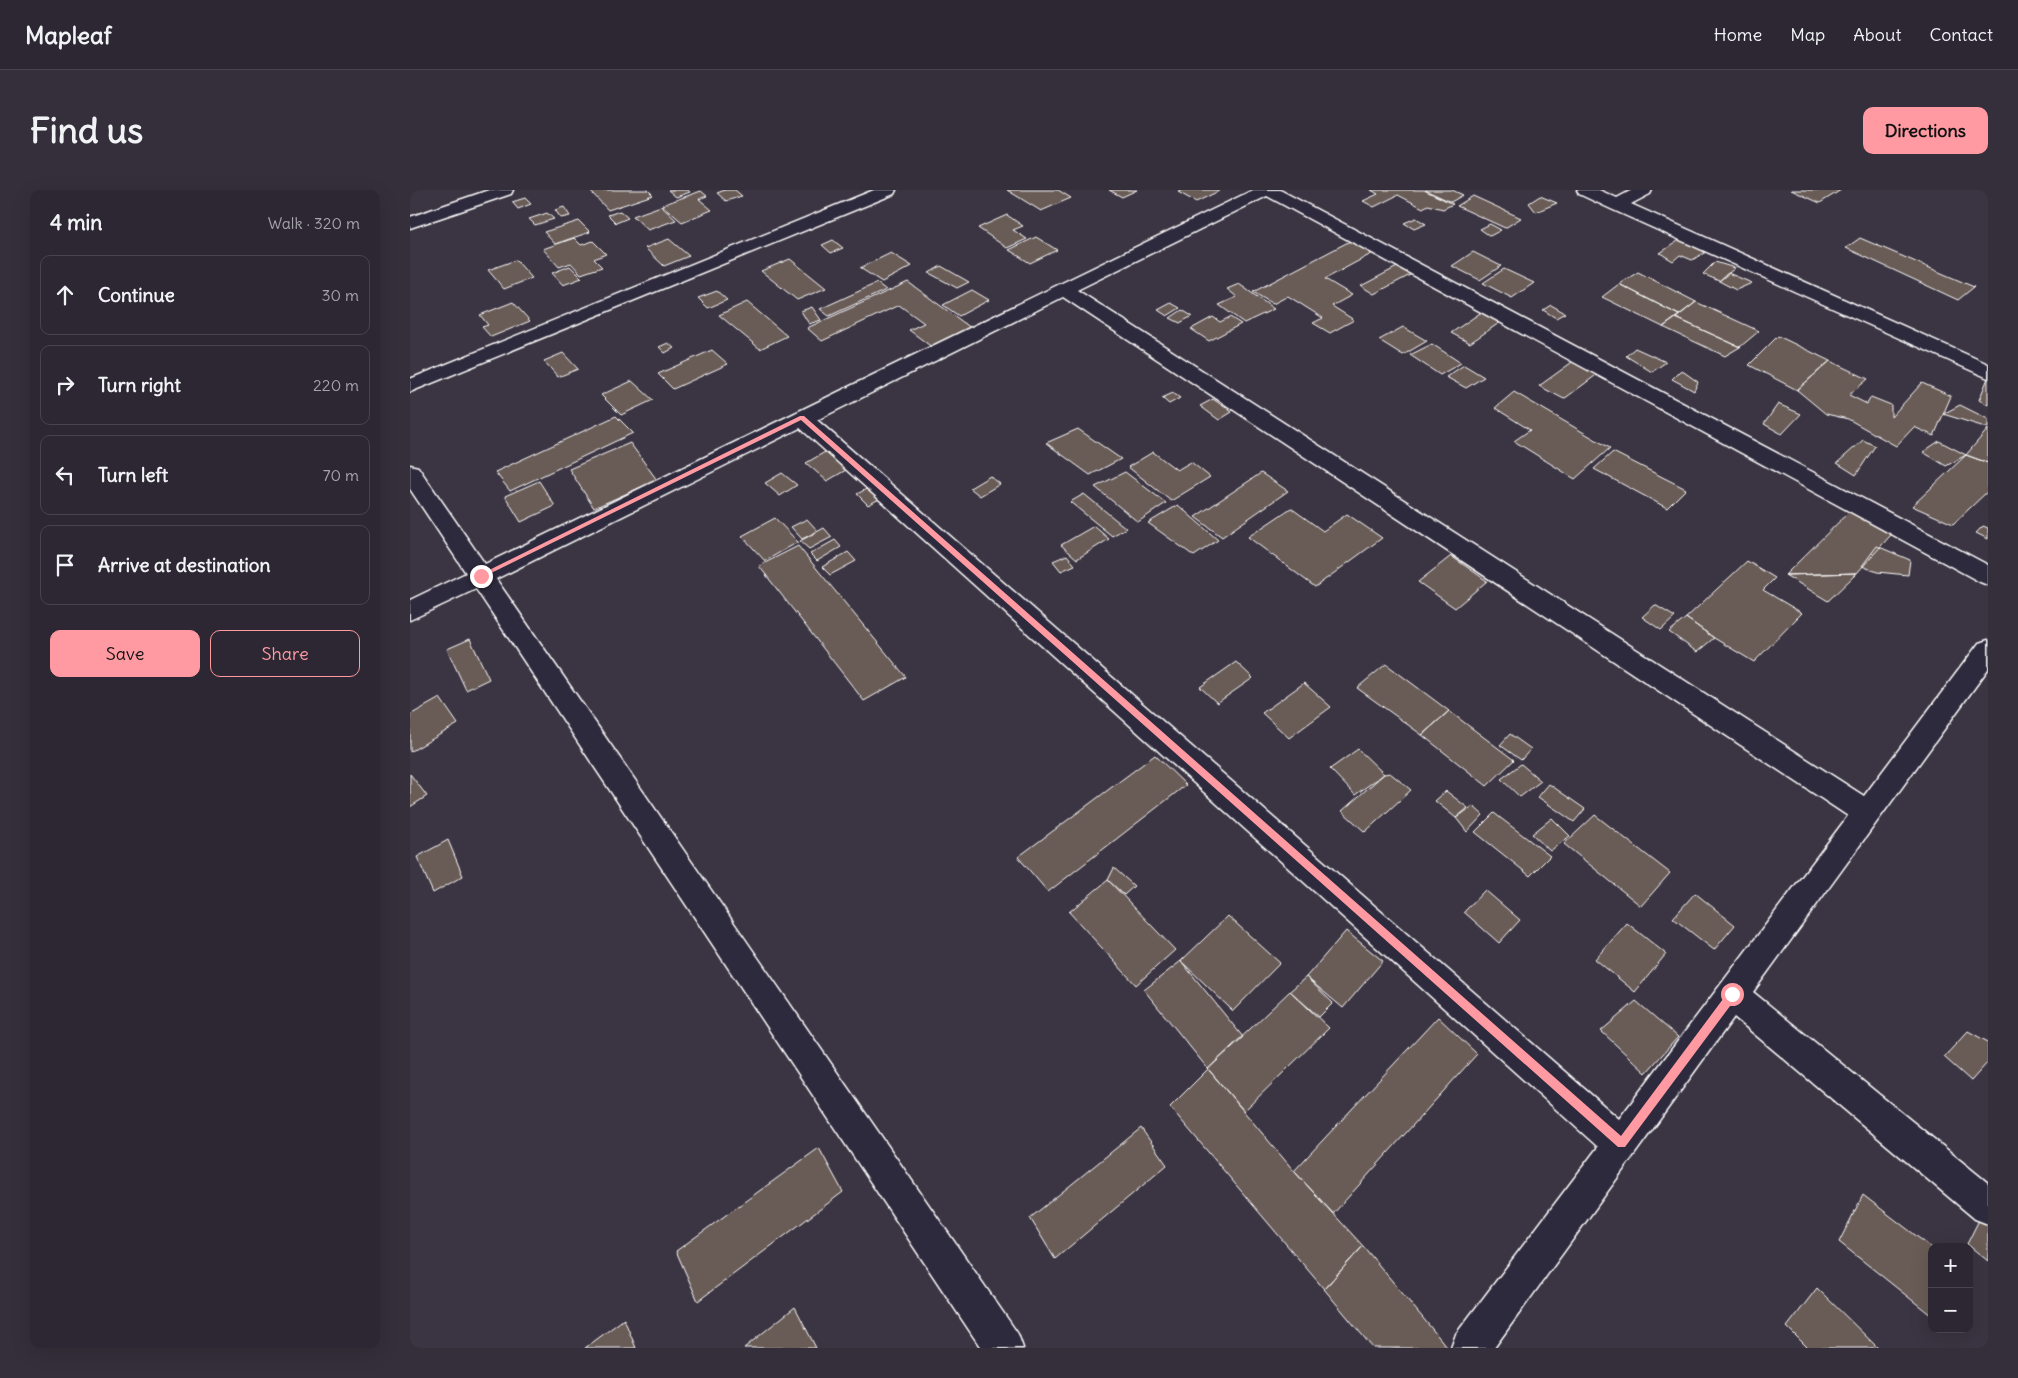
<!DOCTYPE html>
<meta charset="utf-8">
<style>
:root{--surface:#2c2732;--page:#342f3a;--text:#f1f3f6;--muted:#a6a5ac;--line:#48444d;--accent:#ff9aa2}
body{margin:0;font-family:Delius,sans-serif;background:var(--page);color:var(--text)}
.controls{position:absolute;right:15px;bottom:15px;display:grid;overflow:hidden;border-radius:10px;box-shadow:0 5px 20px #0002}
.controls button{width:45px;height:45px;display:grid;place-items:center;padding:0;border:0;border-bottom:1px solid var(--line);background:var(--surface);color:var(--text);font:25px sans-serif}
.stop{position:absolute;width:15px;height:15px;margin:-11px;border:4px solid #ff9aa2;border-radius:50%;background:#fff}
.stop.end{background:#ff9aa2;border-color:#fff;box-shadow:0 1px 5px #0008}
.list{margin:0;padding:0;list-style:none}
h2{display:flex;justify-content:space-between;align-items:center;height:65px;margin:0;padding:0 20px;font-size:21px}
h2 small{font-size:16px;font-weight:400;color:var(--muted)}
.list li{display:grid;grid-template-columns:32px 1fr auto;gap:15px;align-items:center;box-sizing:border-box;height:80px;margin:0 10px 10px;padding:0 10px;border:1px solid var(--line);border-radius:10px}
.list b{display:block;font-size:19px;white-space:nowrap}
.list em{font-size:16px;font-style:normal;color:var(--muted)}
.actions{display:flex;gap:10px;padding:15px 20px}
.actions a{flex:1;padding:11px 0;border:1px solid var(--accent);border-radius:10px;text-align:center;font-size:18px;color:var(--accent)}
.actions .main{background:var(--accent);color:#111}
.icon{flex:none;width:28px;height:28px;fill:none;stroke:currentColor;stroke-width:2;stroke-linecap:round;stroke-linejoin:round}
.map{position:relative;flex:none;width:1578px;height:1158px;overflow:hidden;border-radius:10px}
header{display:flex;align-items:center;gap:30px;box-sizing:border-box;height:70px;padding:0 25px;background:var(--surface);border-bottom:1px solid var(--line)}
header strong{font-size:24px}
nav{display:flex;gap:28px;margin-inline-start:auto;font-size:18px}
.intro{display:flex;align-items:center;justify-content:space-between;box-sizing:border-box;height:120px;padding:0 30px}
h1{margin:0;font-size:35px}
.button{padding:12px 22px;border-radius:10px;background:var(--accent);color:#111;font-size:18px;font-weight:700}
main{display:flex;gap:30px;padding:0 30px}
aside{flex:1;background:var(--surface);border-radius:10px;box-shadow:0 5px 20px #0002}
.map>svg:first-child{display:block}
.building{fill:#695b57;stroke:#fff}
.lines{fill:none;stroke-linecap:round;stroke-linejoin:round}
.street-casing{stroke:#fff;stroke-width:3}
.street{fill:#2f2a3d;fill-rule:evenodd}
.route{fill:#ff9aa2}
</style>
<header>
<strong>Mapleaf</strong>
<nav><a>Home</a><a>Map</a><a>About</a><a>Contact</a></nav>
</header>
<div class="intro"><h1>Find us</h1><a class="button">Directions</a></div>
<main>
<aside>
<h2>4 min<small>Walk · 320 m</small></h2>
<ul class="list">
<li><svg class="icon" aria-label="ahead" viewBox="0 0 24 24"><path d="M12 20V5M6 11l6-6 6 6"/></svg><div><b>Continue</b></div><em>30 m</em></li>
<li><svg class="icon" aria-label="right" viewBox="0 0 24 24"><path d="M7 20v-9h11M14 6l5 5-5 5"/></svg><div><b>Turn right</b></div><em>220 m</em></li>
<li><svg class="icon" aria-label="left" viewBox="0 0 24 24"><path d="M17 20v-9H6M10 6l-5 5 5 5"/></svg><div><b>Turn left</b></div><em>70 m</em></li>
<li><svg class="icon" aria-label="arrive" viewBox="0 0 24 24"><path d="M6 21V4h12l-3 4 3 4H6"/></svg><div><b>Arrive at destination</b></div></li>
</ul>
<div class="actions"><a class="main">Save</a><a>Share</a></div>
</aside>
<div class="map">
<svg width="1578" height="1158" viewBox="0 0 1578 1158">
<rect width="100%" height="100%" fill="#3b3442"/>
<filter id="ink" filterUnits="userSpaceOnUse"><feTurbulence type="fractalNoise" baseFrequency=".02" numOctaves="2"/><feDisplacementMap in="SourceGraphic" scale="10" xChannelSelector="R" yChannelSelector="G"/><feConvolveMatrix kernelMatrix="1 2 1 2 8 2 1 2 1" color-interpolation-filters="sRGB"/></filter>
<g filter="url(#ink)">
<path class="building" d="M 188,0 L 238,0 L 243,5 L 198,20 L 181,2 Z
M 258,0 L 278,0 L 280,2 L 266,7 Z
M 315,0 L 325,0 L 332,6 L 316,11 L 307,3 Z
M 597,0 L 648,0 L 661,8 L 631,21 Z
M 699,0 L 727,0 L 712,7 Z
M 773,0 L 807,0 L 809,1 L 786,12 L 768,2 Z
M 961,0 L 1014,0 L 1043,14 L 1033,19 L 1018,15 L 1013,18 L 988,5 L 964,17 L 953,11 L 968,4 Z
M 1015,0 L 1042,0 L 1053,5 L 1041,12 Z
M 1381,0 L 1431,0 L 1410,13 Z
M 291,1 L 297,6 L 289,9 L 302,20 L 272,32 L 252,15 Z
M 1063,6 L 1111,28 L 1095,38 L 1047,16 Z
M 1130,6 L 1147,13 L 1126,22 L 1119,13 Z
M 115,8 L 121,14 L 108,19 L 102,12 Z
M 251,16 L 266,30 L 238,40 L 223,26 Z
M 154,17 L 160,26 L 151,28 L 145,20 Z
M 210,21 L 218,28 L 206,33 L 198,25 Z
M 137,23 L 144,29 L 125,35 L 119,29 Z
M 597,25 L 613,36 L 603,40 L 617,49 L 597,58 L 568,38 Z
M 1006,28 L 1016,34 L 1004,39 L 994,33 Z
M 169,31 L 180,42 L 145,54 L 134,42 Z
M 1080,34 L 1091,40 L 1080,46 L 1070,39 Z
M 626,47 L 647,60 L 620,73 L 599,60 Z
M 164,48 L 171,55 L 183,51 L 196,64 L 184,69 L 192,77 L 171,84 L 161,73 L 149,77 L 133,59 Z
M 1450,48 L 1564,97 L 1548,110 L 1436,58 Z
M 259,49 L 279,66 L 254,76 L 235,58 Z
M 1271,49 L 1296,62 L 1282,70 L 1270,65 L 1263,71 L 1250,63 Z
M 423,50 L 433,58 L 421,63 L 412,55 Z
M 942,50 L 965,62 L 915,89 L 942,105 L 922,116 L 944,130 L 920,143 L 903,133 L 913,128 L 878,106 L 863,114 L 843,102 Z
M 1063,62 L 1091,76 L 1070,90 L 1042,76 Z
M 481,63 L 502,76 L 472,92 L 450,78 Z
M 380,69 L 416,98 L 387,110 L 351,81 Z
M 106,70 L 122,88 L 94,99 L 78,80 Z
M 1305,72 L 1325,78 L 1309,91 L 1293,84 Z
M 160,76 L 172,88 L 153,95 L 142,83 Z
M 531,76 L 559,92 L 547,98 L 519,83 Z
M 989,76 L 1002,84 L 964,104 L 951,96 Z
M 1094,79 L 1124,93 L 1102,108 L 1073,93 Z
M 1228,82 L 1286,112 L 1269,125 L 1209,94 Z
M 1318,83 L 1342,93 L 1326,100 L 1309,91 Z
M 498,92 L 561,138 L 523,158 L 499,140 L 514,133 L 489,115 L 412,151 L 397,138 Z
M 467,93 L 476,100 L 419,126 L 410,119 Z
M 829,94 L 864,119 L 834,133 L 809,115 L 827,107 L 817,99 Z
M 1209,94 L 1269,125 L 1253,137 L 1192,107 Z
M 562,100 L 579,110 L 549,126 L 533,115 Z
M 307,101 L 317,110 L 298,118 L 288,108 Z
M 103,112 L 120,131 L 81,147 L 72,137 L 78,135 L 70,125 Z
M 337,112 L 377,146 L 350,159 L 309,125 Z
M 1286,112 L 1349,141 L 1330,157 L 1266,128 Z
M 761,113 L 770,118 L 757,126 L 748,120 Z
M 1141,115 L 1155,123 L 1146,128 L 1133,120 Z
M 402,117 L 411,130 L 399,134 L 391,121 Z
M 772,120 L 782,126 L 770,133 L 760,128 Z
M 1073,121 L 1092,131 L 1060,153 L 1041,143 Z
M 803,127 L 810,132 L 820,127 L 831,134 L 799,151 L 781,139 Z
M 1266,128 L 1330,157 L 1315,166 L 1253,137 Z
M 993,137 L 1017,151 L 993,165 L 969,150 Z
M 1368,146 L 1420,171 L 1387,200 L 1339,175 Z
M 258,153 L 264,158 L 255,163 L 249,157 Z
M 1022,154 L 1051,173 L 1030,185 L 1000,165 Z
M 1225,158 L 1256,172 L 1242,182 L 1216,166 Z
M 302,160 L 318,174 L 263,199 L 248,184 Z
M 153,163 L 168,179 L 148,187 L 134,171 Z
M 1165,170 L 1189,183 L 1154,209 L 1129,196 Z
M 1420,171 L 1458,189 L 1439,205 L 1457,214 L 1461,207 L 1481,215 L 1481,227 L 1512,193 L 1541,206 L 1524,246 L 1504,237 L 1486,256 L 1438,229 L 1416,224 L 1387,200 Z
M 1054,175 L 1074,187 L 1056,198 L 1036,187 Z
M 1271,180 L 1288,192 L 1284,201 L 1262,189 Z
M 1578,188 L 1578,215 L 1569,210 Z
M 222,191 L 243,210 L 211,225 L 191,205 Z
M 1104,202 L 1200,258 L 1165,289 L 1104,251 L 1120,240 L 1085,218 Z
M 763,203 L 770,208 L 759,214 L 752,208 Z
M 803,209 L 822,222 L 809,230 L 790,216 Z
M 1368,214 L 1391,224 L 1372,244 L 1354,234 Z
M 1550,215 L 1578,229 L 1578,238 L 1533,224 Z
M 206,226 L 223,243 L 100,301 L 85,282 Z
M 668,239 L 711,269 L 680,285 L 636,253 Z
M 1578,239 L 1578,273 L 1556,265 Z
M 1453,250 L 1465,256 L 1446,285 L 1427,273 Z
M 1529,251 L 1556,265 L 1536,276 L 1513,262 Z
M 220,253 L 247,290 L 184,318 L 159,279 Z
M 422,258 L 443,276 L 417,291 L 396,273 Z
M 743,262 L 767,280 L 781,272 L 800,287 L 761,311 L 718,277 Z
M 1203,262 L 1276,299 L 1257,318 L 1184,279 Z
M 1556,265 L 1578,273 L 1578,301 L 1543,334 L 1502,316 Z
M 715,282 L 756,313 L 728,332 L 685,297 Z
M 372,283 L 387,295 L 370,306 L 355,293 Z
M 851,283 L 878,301 L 812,347 L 785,327 Z
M 580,286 L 590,294 L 570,306 L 560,298 Z
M 129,291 L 145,316 L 111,332 L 95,306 Z
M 464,295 L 475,306 L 458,315 L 447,304 Z
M 674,304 L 716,338 L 702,346 L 660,312 Z
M 768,315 L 808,350 L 784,366 L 738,333 Z
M 1446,315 L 1488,337 L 1447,383 L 1375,385 Z
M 881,318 L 913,341 L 937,324 L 972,348 L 905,397 L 838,347 Z
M 365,328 L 388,352 L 355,371 L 332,346 Z
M 397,329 L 408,341 L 392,349 L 381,337 Z
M 684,336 L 699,349 L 667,369 L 651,355 Z
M 1573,336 L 1578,338 L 1578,349 L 1566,343 Z
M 414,338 L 422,347 L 399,359 L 390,351 Z
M 425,350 L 431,357 L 407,371 L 400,364 Z
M 388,356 L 496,487 L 454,511 L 349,376 Z
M 1467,356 L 1500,370 L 1498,385 L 1467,382 L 1452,376 Z
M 438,362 L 446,371 L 420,385 L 412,377 Z
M 657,365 L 665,375 L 651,381 L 643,371 Z
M 1041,366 L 1077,391 L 1045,418 L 1008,392 Z
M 1337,371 L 1365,388 L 1353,400 L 1392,423 L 1344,472 L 1304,448 L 1276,428 Z
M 1447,383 L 1418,411 L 1375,385 Z
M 1245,415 L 1265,427 L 1251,440 L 1232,427 Z
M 1276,428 L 1304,448 L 1287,462 L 1259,442 Z
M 60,449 L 79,489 L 56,500 L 37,459 Z
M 826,472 L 843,488 L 807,513 L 790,497 Z
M 976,474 L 1039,521 L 1012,545 L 947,498 Z
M 894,493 L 921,517 L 879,548 L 852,523 Z
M 30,508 L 48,534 L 0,562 L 0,525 Z
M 1039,521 L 1104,570 L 1077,596 L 1012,545 Z
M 1100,544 L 1121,559 L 1111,570 L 1090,555 Z
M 948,559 L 974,584 L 945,605 L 920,579 Z
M 745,565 L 776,595 L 638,702 L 608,667 Z
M 1111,574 L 1131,591 L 1110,607 L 1091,589 Z
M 980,583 L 1001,600 L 955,642 L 932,621 L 974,584 Z
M 0,584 L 17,606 L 0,617 Z
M 1139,594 L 1175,619 L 1164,632 L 1128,607 Z
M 1036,601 L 1058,618 L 1046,628 L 1025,611 Z
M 1063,616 L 1073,625 L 1057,642 L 1046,628 Z
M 1084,623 L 1140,666 L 1120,686 L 1065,642 Z
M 1185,625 L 1260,683 L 1231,716 L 1154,654 Z
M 1142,628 L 1160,646 L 1140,661 L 1122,644 Z
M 38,650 L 53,686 L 23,703 L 7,667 Z
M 704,678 L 724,696 L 714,705 L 698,690 Z
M 698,690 L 765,760 L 726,795 L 659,722 Z
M 1075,700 L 1110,730 L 1089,753 L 1054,722 Z
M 1285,703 L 1325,735 L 1304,760 L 1263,728 Z
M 818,726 L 870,773 L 823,821 L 771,771 Z
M 1217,733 L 1256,764 L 1225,802 L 1185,769 Z
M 936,741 L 973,771 L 933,818 L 896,787 Z
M 771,771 L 833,847 L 798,879 L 734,800 Z
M 896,787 L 923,813 L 909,827 L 880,801 Z
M 880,801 L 919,838 L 834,921 L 798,879 Z
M 1226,811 L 1268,847 L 1236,883 L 1191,841 Z
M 1028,827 L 1067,864 L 923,1024 L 884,981 Z
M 1558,841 L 1578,852 L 1578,872 L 1561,891 L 1534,867 Z
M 798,879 L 884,981 L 953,1056 L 914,1099 L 760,917 Z
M 731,938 L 757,975 L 645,1069 L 620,1028 Z
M 409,958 L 433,1002 L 288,1111 L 266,1061 Z
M 1453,1005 L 1522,1058 L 1522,1126 L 1429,1052 Z
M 1570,1028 L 1578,1034 L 1578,1071 L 1557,1054 Z
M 953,1056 L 1037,1157 L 1036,1158 L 963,1158 L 914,1099 Z
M 1407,1098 L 1468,1158 L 1398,1158 L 1377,1137 Z
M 385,1117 L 406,1158 L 334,1158 Z
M 214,1129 L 226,1158 L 175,1158 Z"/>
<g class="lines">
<defs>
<path id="street" d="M 79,0 L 103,0 L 101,4 L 0,38 L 0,27 Z
M 464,0 L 486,0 L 484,4 L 0,202 L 0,189 Z
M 843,0 L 870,0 L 1578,375 L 1578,395 L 1570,392 L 857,6 L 667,100 L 1454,606 L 1569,453 L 1578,450 L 1578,479 L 1343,802 L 1578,993 L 1578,1034 L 1565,1029 L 1324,827 L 1084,1158 L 1041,1158 L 1046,1144 L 1188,957 L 390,238 L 86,389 L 608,1144 L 613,1158 L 571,1158 L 66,399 L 0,430 L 0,410 L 56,383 L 0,299 L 0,275 L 8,277 L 75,374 ZM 653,107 L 1438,626 L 1209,929 L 407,230 Z
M 1167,0 L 1189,0 L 1207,8 L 1222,0 L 1242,0 L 1240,4 L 1221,14 L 1578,174 L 1578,188 L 1201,19 L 1169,4 Z"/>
</defs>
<use href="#street" class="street-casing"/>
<use href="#street" class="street"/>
</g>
</g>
<path class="route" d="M 390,226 L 394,226 L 1211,946 L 1319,801 L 1326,801 L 1326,808 L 1215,957 L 1208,957 L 391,230 L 73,387 L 67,386 Z"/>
</svg>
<div class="controls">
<button>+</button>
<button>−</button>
</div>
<div class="stop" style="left:1322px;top:804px"></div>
<div class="stop end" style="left:71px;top:386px"></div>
</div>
</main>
